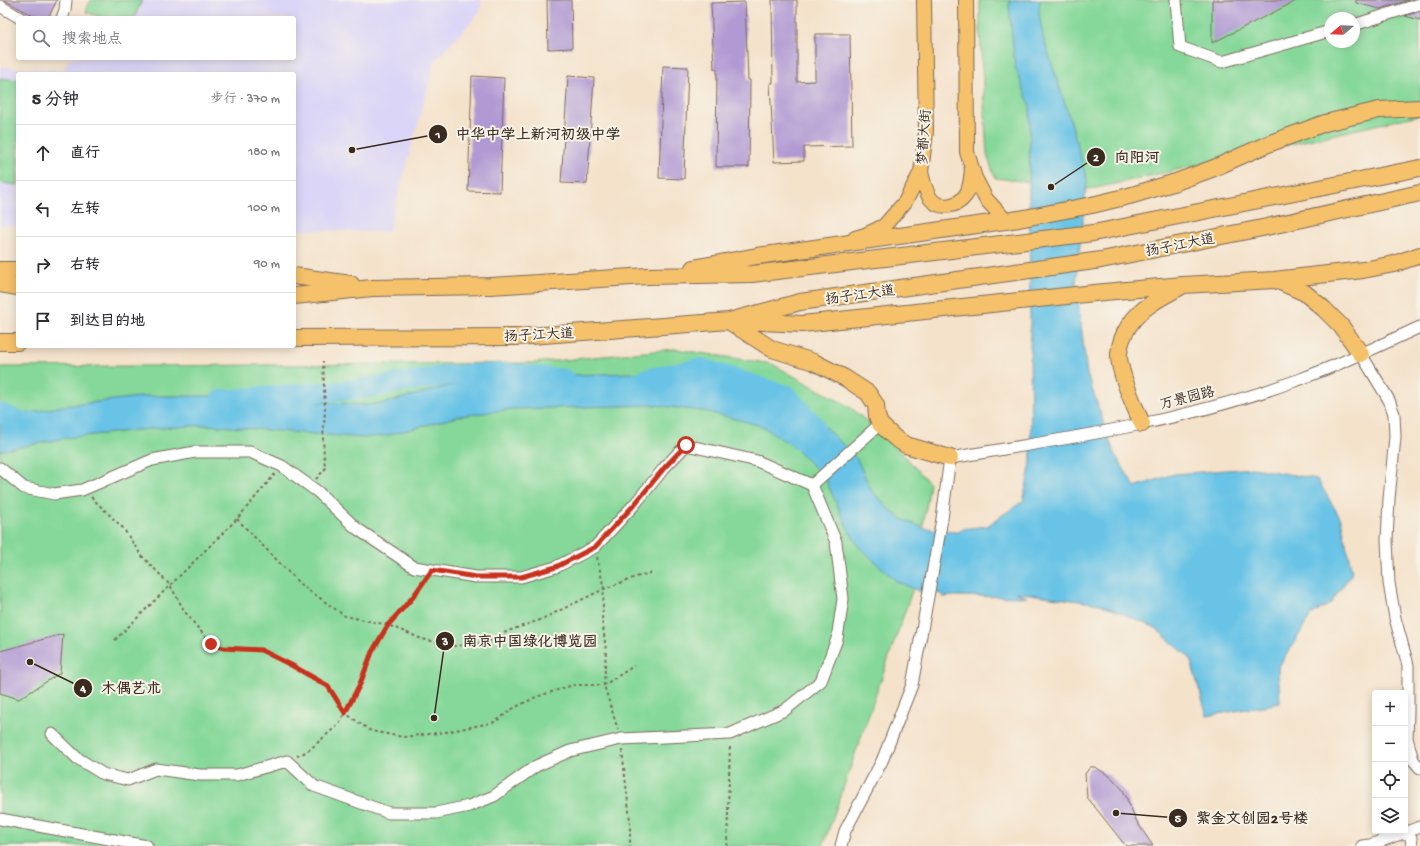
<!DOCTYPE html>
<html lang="zh">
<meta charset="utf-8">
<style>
:root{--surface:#fff;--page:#f7f7f7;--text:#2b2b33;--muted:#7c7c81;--line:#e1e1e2}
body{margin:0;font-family:"Gochi Hand","LXGW WenKai TC",sans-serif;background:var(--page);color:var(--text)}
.controls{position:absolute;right:12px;bottom:12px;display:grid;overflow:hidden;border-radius:4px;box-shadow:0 2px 10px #0003}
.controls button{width:36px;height:36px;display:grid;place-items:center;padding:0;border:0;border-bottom:1px solid var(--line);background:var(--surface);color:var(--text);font:20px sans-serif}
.compass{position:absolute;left:1324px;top:12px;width:36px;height:36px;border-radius:50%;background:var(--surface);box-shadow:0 2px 10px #0003;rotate:251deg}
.stop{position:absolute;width:12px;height:12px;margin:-9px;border:3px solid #c8321e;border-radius:50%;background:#fff}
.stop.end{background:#c8321e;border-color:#fff;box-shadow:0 1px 4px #0008}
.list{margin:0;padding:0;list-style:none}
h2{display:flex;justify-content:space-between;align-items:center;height:52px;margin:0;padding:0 16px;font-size:17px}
h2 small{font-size:13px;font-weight:400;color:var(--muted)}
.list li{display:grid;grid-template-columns:26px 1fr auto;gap:12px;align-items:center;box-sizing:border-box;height:56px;padding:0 16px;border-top:1px solid var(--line)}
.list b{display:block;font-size:15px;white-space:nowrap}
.list em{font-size:13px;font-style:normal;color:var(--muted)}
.icon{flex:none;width:22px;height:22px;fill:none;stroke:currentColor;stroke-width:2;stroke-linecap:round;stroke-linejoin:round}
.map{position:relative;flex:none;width:1420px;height:846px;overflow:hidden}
.search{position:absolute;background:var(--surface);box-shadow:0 2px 10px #0003;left:16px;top:16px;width:280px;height:44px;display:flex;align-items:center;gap:10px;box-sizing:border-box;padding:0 14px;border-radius:4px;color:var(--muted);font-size:15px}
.panel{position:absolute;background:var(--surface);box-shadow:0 2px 10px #0003;left:16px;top:72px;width:280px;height:276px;border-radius:4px}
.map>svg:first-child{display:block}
.built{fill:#dbd6f7}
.green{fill:#85d899;stroke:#60815c;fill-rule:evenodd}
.water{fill:#68c3e6;stroke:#527682}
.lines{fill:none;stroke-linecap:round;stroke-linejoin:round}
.river{stroke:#68c3e6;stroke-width:20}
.building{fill:#b19ad3}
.minor-casing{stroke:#7c6a5b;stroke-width:13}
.major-casing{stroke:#7c6a5b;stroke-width:16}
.highway-casing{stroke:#7c6a5b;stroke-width:18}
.path{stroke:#7c6a5b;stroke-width:2;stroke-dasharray:3 3;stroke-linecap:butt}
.minor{stroke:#fff;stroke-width:11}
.major{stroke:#f5c16b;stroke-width:14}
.highway{stroke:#f5c16b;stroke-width:16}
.route{stroke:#c8321e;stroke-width:5}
.labels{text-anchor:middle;stroke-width:4;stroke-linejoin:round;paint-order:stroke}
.street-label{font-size:14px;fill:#3b2a1e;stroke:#f7f3e8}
.leader{fill:none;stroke:#3b2a1e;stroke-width:1.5}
.callout-dot{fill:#3b2a1e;stroke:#f7f3e8;stroke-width:1.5}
.mark-label{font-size:12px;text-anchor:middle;font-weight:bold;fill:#fff}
.callout-label{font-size:15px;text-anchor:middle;font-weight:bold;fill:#3b2a1e;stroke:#f7f3e8;stroke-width:4;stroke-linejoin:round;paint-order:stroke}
</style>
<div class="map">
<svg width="1420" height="846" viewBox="0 0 1420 846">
<rect width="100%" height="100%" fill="#f7f3e8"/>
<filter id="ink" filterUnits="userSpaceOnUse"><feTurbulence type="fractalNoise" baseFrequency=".025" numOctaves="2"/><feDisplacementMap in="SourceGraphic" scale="8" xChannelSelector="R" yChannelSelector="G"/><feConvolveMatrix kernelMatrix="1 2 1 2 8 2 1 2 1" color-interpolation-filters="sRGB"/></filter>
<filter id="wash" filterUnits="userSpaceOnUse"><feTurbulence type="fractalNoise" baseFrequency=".012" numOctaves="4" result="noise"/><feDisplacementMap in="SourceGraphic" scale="16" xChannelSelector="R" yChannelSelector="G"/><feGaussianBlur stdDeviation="0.9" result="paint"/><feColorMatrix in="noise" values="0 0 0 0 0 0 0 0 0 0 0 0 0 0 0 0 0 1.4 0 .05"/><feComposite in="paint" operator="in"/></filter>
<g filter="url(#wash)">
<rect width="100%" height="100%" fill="#f4e2cb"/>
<path class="built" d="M 142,0 L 482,0 L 480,12 L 435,61 L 388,232 L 294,230 L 294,74 L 18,74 L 18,226 L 0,225 L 0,67 L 64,70 L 69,58 L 294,58 L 294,18 L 134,18 Z"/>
<path class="green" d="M 90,0 L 142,0 L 134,18 L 104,18 L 86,12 Z
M 980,0 L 1420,0 L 1420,115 L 1092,189 L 995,178 L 987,155 L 980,33 ZM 1330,18 L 1354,18 L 1354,42 L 1330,42 Z
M 0,78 L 18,80 L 18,185 L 0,183 Z
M 675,349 L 772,364 L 850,407 L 900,451 L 930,484 L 912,591 L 823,846 L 0,846 L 0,367 L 533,363 Z"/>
<path class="water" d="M 1010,0 L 1040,0 L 1039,14 L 1043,37 L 1071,122 L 1087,180 L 1076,283 L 1087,374 L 1114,453 L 1135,487 L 1174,474 L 1253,468 L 1317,479 L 1341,519 L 1352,573 L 1330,604 L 1312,614 L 1278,668 L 1280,703 L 1207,716 L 1190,658 L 1154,627 L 1100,604 L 1016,592 L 1027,597 L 954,596 L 943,597 L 943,594 L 921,592 L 896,581 L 859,547 L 848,529 L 825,478 L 794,447 L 762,426 L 708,412 L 655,405 L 513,409 L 460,416 L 389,435 L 363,438 L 206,425 L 147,429 L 66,438 L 0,451 L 0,419 L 63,406 L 148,396 L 218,396 L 366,405 L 385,403 L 455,384 L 514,377 L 660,372 L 719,380 L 784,399 L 820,422 L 857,459 L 871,490 L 891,511 L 902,519 L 923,528 L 955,532 L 960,532 L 961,529 L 987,526 L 1023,501 L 1031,463 L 1029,189 L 1030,106 L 1015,67 L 1009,6 Z"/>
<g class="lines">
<path class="river" d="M 645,379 L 701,368 L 786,395 L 815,426
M 220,400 L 360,389 L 451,375 L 506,373 L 564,379
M 0,413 L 25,423 L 36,422"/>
</g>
<g id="blocks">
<path class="building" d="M 4,0 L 57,0 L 48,18 L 37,18 Z
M 547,0 L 571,0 L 572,48 L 548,49 Z
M 772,0 L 797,0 L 797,82 L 815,81 L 815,34 L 850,34 L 852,146 L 804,147 L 804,161 L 774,162 L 770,83 L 773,83 Z
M 1212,0 L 1298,0 L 1212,43 Z
M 1356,0 L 1409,0 L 1380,9 L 1356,3 Z
M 745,2 L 748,80 L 750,80 L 749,167 L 716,167 L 717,69 L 714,69 L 711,3 Z
M 1420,11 L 1420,20 L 1405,16 Z
M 663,66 L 688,67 L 684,179 L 659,178 Z
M 472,76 L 504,78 L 500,192 L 468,191 Z
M 568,76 L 594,78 L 587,184 L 561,183 Z
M 63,634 L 60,673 L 19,699 L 0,693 L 0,651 Z
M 1090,767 L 1095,767 L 1111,777 L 1123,790 L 1137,822 L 1153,846 L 1129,846 L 1125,845 L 1087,797 L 1085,774 Z"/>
</g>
</g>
<g filter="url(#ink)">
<use href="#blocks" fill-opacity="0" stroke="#7c6a5b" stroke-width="1"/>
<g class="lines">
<defs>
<path id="minor" d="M 1176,0 L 1180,47 L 1222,62 L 1330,31
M 0,6 L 20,18
M 62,18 L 65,10 L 66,0
M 1354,25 L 1420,4
M 1361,354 L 1389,400 L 1394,414 L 1395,437 L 1389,499 L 1387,540 L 1389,583 L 1395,618 L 1408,665 L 1408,711 L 1407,738 L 1413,760 L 1420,768
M 0,468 L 24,488 L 54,494 L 82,490 L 152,460 L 195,452 L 250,452 L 282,466 L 318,492 L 356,528 L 414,567 L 476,577 L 521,577 L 556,567 L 595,547 L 634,505 L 665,467 L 686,445 L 757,461 L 812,485 L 836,542 L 843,599 L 837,639 L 821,681 L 785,710 L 730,734 L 621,739 L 570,751 L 536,766 L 494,796 L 469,806 L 436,813 L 389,813 L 314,786 L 287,761 L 237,775 L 200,775 L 156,769 L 128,780 L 103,774 L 77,758 L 52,734
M 812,485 L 880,424
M 0,819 L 147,846
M 1410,831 L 1412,846
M 841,846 L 845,831 L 882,761 L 912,685 L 942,519 L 950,458 C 1065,439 1182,422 1292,382 C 1336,367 1378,346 1420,327
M 1362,846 L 1370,845 L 1420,827"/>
<path id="major" d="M 966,0 L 967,152 L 975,178 L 986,199 L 1006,221
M 921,172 C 923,180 925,190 930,198 C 939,210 957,207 965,196 C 971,189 971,177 972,169
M 855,238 L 865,235 L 884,226 L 905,202 L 921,172 L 926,132 L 924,0"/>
<path id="highway" d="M 693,268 L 757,256 L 1019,219 L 1092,205 L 1129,196 L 1176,182 L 1214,168 L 1268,144 L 1325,123 L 1379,110 L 1420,108
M 0,270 L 18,270
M 294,276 L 351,284
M 1276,280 L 1305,293 L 1324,309 L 1341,326 L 1361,354
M 0,284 L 18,287
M 294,296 L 372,288 L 490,286 L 647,276 L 752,274 L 1093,233 L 1420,168
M 745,321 L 802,324 L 1104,292 L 1183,285 L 1274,280 L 1363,270 L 1394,264 L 1420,255
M 730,322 L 772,349 L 814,362 L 845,378 L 868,393 L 876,405 L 877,416 L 880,424 L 895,438 L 906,445 L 950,458
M 294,338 L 517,337 L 729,321 L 800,302 L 1101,260 L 1262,228 L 1420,193
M 0,342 L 18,342
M 1142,424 C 1135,407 1118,371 1119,354 C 1120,334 1134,315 1151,304 C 1160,297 1170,293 1180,287"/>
</defs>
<use href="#minor" class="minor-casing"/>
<use href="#major" class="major-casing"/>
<use href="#highway" class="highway-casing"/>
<path class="path" d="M 316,479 L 325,469 L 323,439 L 325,411 L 323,361
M 91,497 L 123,528 L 141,555 L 170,585 L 185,612 L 211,644 L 223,648 L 261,650 L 293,666 L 328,686 L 345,713 L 371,731 L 403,737 L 446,732 L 495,722 L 514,708 L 536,697 L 573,685 L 604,685 L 634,666
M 237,519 L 300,584 L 345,616 L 388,625 L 422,639 L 455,646 L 485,643 L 508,631 L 540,620 L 604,589 L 636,577 L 651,573
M 597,557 L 604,589 L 602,619 L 606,650 L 604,685 L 618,730
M 115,640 L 237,519 L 275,474
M 622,750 L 630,820 L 630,846
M 297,756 L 308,751 L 339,724 L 360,684 L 372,652 L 388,625 L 413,597 L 425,580
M 727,846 L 730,744"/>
<use href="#minor" class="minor"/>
<use href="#major" class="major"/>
<use href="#highway" class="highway"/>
</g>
</g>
<g class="lines" filter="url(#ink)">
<path class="route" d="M 211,644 L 223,648 L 261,650 L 293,666 L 328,686 L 345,713 L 360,684 L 372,652 L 388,625 L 413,597 L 432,570 L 476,577 L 521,577 L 556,567 L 595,547 L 634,505 L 665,467 L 686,445"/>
</g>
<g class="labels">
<g class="street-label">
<text transform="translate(923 137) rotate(-86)" y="5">梦都大街</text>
<text transform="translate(1180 244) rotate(-11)" y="5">扬子江大道</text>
<text transform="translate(860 294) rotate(-8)" y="5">扬子江大道</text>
<text transform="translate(539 334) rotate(-3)" y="5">扬子江大道</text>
<text transform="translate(1187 397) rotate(-14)" y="5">万景园路</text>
</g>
</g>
<path class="leader" d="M352 150L438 134M1051 187L1096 157M434 718L445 641M30 662L83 688M1116 813L1178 818"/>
<g class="callout-dot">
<circle cx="352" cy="150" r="4"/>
<circle cx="1051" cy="187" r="4"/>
<circle cx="434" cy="718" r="4"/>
<circle cx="30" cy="662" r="4"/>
<circle cx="1116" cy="813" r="4"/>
<circle cx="438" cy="134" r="10"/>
<circle cx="1096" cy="157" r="10"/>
<circle cx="445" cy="641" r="10"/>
<circle cx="83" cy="688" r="10"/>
<circle cx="1178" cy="818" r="10"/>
</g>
<g class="mark-label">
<text x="438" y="138">1</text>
<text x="1096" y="161">2</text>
<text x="445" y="645">3</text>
<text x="83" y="692">4</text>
<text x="1178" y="822">5</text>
</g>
<g class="callout-label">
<text x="538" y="139">中华中学上新河初级中学</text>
<text x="1137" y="162">向阳河</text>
<text x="530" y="646">南京中国绿化博览园</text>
<text x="131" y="693">木偶艺术</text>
<text x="1252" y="823">紫金文创园2号楼</text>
</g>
</svg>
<div class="controls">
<button>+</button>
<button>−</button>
<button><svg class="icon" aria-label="locate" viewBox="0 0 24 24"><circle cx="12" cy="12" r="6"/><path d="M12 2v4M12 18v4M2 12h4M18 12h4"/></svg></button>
<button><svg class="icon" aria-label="layers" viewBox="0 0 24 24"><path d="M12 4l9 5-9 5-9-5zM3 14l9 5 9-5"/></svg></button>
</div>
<svg class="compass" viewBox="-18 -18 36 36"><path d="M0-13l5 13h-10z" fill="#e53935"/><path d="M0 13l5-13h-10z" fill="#7c7c81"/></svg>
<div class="stop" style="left:686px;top:445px"></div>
<div class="stop end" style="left:211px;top:644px"></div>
<div class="search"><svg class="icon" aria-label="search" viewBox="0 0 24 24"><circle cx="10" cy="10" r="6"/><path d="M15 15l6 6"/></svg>搜索地点</div>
<section class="panel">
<h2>5 分钟<small>步行 · 370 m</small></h2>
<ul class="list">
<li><svg class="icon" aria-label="ahead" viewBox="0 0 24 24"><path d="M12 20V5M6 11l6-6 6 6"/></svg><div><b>直行</b></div><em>180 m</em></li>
<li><svg class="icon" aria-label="left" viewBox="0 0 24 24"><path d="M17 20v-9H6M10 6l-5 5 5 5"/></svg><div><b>左转</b></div><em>100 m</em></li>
<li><svg class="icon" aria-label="right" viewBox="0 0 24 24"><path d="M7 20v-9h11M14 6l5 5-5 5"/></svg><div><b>右转</b></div><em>90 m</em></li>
<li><svg class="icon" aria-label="arrive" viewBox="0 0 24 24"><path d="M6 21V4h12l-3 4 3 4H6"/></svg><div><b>到达目的地</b></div></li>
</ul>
</section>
</div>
